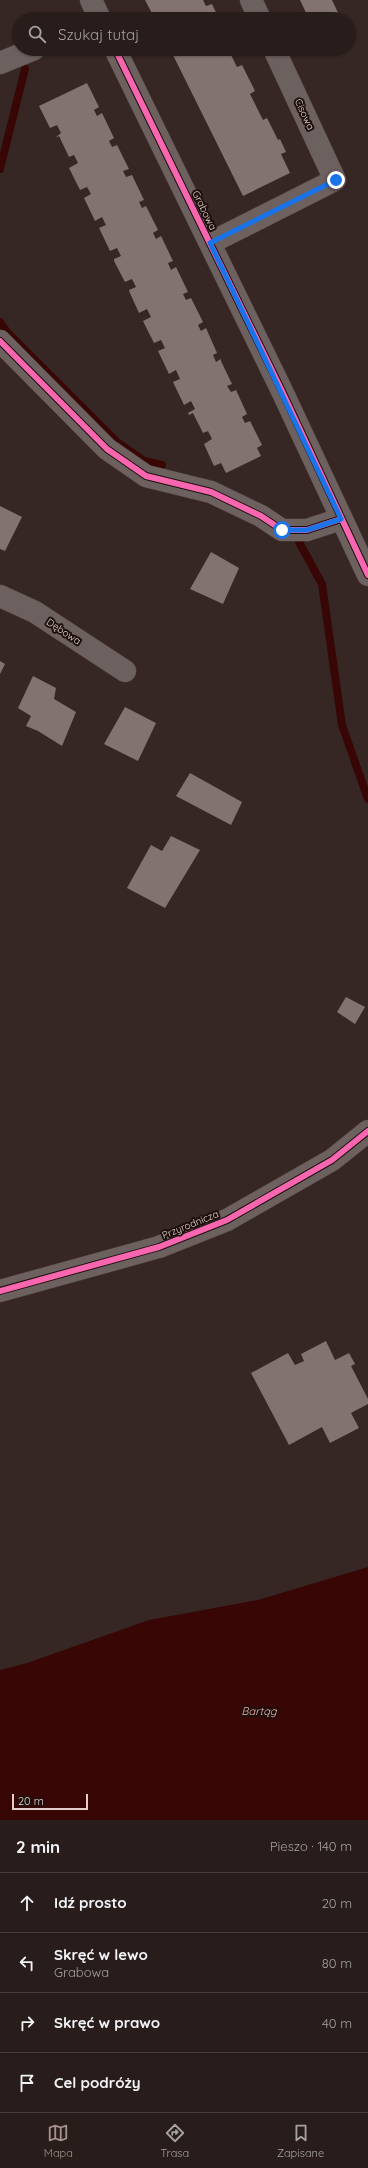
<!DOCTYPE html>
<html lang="pl">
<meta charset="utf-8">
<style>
:root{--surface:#291d1b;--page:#312624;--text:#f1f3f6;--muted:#a5a2a3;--line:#453b3a;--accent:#a6938f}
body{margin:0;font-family:Quicksand,sans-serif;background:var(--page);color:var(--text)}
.scale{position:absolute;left:12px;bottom:10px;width:76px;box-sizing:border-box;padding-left:4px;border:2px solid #e1cdc9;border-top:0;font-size:11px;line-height:14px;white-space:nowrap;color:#e1cdc9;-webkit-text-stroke:3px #1d0f0d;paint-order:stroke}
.stop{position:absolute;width:12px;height:12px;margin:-9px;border:3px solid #1a73e8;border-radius:50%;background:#fff}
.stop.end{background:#1a73e8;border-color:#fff;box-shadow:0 1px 4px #0008}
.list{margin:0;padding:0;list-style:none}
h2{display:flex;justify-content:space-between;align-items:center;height:52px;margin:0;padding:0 16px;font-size:17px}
h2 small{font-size:13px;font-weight:400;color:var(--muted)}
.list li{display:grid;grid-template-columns:26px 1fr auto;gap:12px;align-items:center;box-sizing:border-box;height:60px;padding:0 16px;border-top:1px solid var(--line)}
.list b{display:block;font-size:15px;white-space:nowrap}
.list p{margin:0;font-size:13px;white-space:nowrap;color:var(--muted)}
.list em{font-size:13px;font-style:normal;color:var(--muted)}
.icon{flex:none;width:22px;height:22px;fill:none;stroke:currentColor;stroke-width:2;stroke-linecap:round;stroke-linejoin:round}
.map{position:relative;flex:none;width:368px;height:1820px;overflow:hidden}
.search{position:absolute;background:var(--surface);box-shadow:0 1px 3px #0004;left:12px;right:12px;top:12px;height:44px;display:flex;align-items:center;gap:10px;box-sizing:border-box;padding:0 14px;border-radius:22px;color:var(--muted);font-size:15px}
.sheet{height:292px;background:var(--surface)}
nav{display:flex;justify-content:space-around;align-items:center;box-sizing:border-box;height:56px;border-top:1px solid var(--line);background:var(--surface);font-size:11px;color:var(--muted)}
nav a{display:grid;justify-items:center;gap:2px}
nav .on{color:var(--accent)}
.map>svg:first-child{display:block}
.water{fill:#380705}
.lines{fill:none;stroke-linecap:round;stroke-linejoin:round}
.stream{stroke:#380705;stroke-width:8}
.building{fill:#827370}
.street-casing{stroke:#514240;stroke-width:23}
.street{stroke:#6d615f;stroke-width:22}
.cycleway-casing{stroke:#1d0f0d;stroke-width:8}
.cycleway{stroke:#f766af;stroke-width:6}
.route{stroke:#1a73e8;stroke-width:5}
.labels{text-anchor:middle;stroke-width:4;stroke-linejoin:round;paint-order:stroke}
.street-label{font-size:10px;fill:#e1cdc9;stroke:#1d0f0d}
.water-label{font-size:11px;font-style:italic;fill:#f3b2a7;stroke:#1d0f0d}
</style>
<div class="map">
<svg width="368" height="1820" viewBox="0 0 368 1820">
<rect width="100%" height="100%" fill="#372724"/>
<path class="water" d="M 368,1567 L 368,1820 L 0,1820 L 0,1670 L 27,1663 L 149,1620 L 258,1600 Z"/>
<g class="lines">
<path class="stream" d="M 0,169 L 25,69
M 0,322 L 7,332 L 117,442 L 144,461 L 162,465
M 299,542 L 322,584 L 342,725 L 368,799"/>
</g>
<path class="building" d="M 145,0 L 203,0 L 206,6 L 212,4 L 219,19 L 155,19 Z
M 300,0 L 332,0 L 341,19 L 309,19 Z
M 170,49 L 228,49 L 237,67 L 242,65 L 255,91 L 250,94 L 263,120 L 267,118 L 278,140 L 280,139 L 286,152 L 281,154 L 290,173 L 243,196 Z
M 87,83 L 99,107 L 94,110 L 97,116 L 102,113 L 114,138 L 109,141 L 112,147 L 117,145 L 129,169 L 123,171 L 126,177 L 132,175 L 144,200 L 139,202 L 142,208 L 146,206 L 158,230 L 153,233 L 156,239 L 161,236 L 162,238 L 173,261 L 168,263 L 171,270 L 176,267 L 188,292 L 183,294 L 186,300 L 191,298 L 203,322 L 198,325 L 201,331 L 206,328 L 217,353 L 213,355 L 216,362 L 221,359 L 221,361 L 232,384 L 227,386 L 231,392 L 236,390 L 247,414 L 242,417 L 245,423 L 250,421 L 262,445 L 257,448 L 261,456 L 226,473 L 221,463 L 214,466 L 204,444 L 212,439 L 208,431 L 203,433 L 193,413 L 189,415 L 188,413 L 195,409 L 191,401 L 184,405 L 173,382 L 180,379 L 176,370 L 169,374 L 158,351 L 165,348 L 161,340 L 154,343 L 143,321 L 151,317 L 147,309 L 139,313 L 129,291 L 129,290 L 136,287 L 132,279 L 125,282 L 114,261 L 114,259 L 121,256 L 117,248 L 110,251 L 100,230 L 99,228 L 106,225 L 102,217 L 95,221 L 84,198 L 91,194 L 87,187 L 80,190 L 69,168 L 78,163 L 74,155 L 69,157 L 59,136 L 55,138 L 61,133 L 57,125 L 50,128 L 39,106 Z
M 0,506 L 22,517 L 5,551 L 0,549 Z
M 211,552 L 239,568 L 223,604 L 190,589 Z
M 0,661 L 5,664 L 0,674 Z
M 33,676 L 56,688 L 54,699 L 76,712 L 62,746 L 38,731 L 26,726 L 31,716 L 18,708 Z
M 125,707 L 156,723 L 138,761 L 104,744 Z
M 190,773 L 242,802 L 231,825 L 176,796 Z
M 171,836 L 200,850 L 165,908 L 127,888 L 151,845 L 162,851 Z
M 346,997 L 365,1007 L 355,1024 L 337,1012 Z
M 326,1341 L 335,1360 L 349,1353 L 355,1364 L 351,1366 L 368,1399 L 368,1404 L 351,1413 L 359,1428 L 330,1443 L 322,1427 L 289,1445 L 251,1373 L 288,1353 L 295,1365 L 304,1361 L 301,1354 Z"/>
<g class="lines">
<defs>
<path id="street" d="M 91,0 L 100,19
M 251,0 L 260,19
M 115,49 L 282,391 L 368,575
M 0,63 L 34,49
M 210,243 L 335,180 L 274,49
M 0,341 L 107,449 L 146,476 L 211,492 L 261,516 L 282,530 L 307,530 L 341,519
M 0,596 L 35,612 L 125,671
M 0,1291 L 159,1247 L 227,1220 L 332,1160 L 368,1131"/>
</defs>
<use href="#street" class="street-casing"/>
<use href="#street" class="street"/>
<defs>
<path id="cycleway" d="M 115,49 L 282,391 L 368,575
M 0,341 L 107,449 L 146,476 L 211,492 L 261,516 L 282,530 L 307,530 L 341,519
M 0,1291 L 159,1247 L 227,1220 L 332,1160 L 368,1131"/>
</defs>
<use href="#cycleway" class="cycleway-casing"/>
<use href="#cycleway" class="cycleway"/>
</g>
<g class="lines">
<path class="route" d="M 282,530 L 307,530 L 341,519 L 210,243 L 336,180"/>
</g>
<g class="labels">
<g class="street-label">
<text transform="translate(305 114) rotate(65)" y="4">Cisowa</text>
<text transform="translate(205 210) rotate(64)" y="4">Grabowa</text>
<text transform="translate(64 631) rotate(33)" y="4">Dębowa</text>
<text transform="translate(190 1224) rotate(-22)" y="4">Przyrodnicza</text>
</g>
<g class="water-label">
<text x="259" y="1715">Bartąg</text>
</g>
</g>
</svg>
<div class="scale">20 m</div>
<div class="stop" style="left:282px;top:530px"></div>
<div class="stop end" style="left:336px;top:180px"></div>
<div class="search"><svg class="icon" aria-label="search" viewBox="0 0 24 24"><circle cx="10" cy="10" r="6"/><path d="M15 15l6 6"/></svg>Szukaj tutaj</div>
</div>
<section class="sheet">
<h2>2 min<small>Pieszo · 140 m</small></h2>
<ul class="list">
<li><svg class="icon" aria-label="ahead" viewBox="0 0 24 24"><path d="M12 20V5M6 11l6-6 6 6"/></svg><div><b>Idź prosto</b></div><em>20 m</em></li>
<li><svg class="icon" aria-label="left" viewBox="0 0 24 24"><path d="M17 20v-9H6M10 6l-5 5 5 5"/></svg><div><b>Skręć w lewo</b><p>Grabowa</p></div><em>80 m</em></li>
<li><svg class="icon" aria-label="right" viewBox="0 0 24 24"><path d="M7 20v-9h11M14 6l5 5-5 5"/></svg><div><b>Skręć w prawo</b></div><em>40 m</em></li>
<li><svg class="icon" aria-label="arrive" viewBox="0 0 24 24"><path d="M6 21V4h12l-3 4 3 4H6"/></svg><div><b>Cel podróży</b></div></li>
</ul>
</section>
<nav>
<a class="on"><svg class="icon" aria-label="map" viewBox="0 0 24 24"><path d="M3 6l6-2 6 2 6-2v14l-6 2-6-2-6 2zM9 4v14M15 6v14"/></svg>Mapa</a>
<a><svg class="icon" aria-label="directions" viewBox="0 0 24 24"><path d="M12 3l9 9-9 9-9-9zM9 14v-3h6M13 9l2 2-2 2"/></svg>Trasa</a>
<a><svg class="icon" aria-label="saved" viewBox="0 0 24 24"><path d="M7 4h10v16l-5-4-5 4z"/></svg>Zapisane</a>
</nav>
